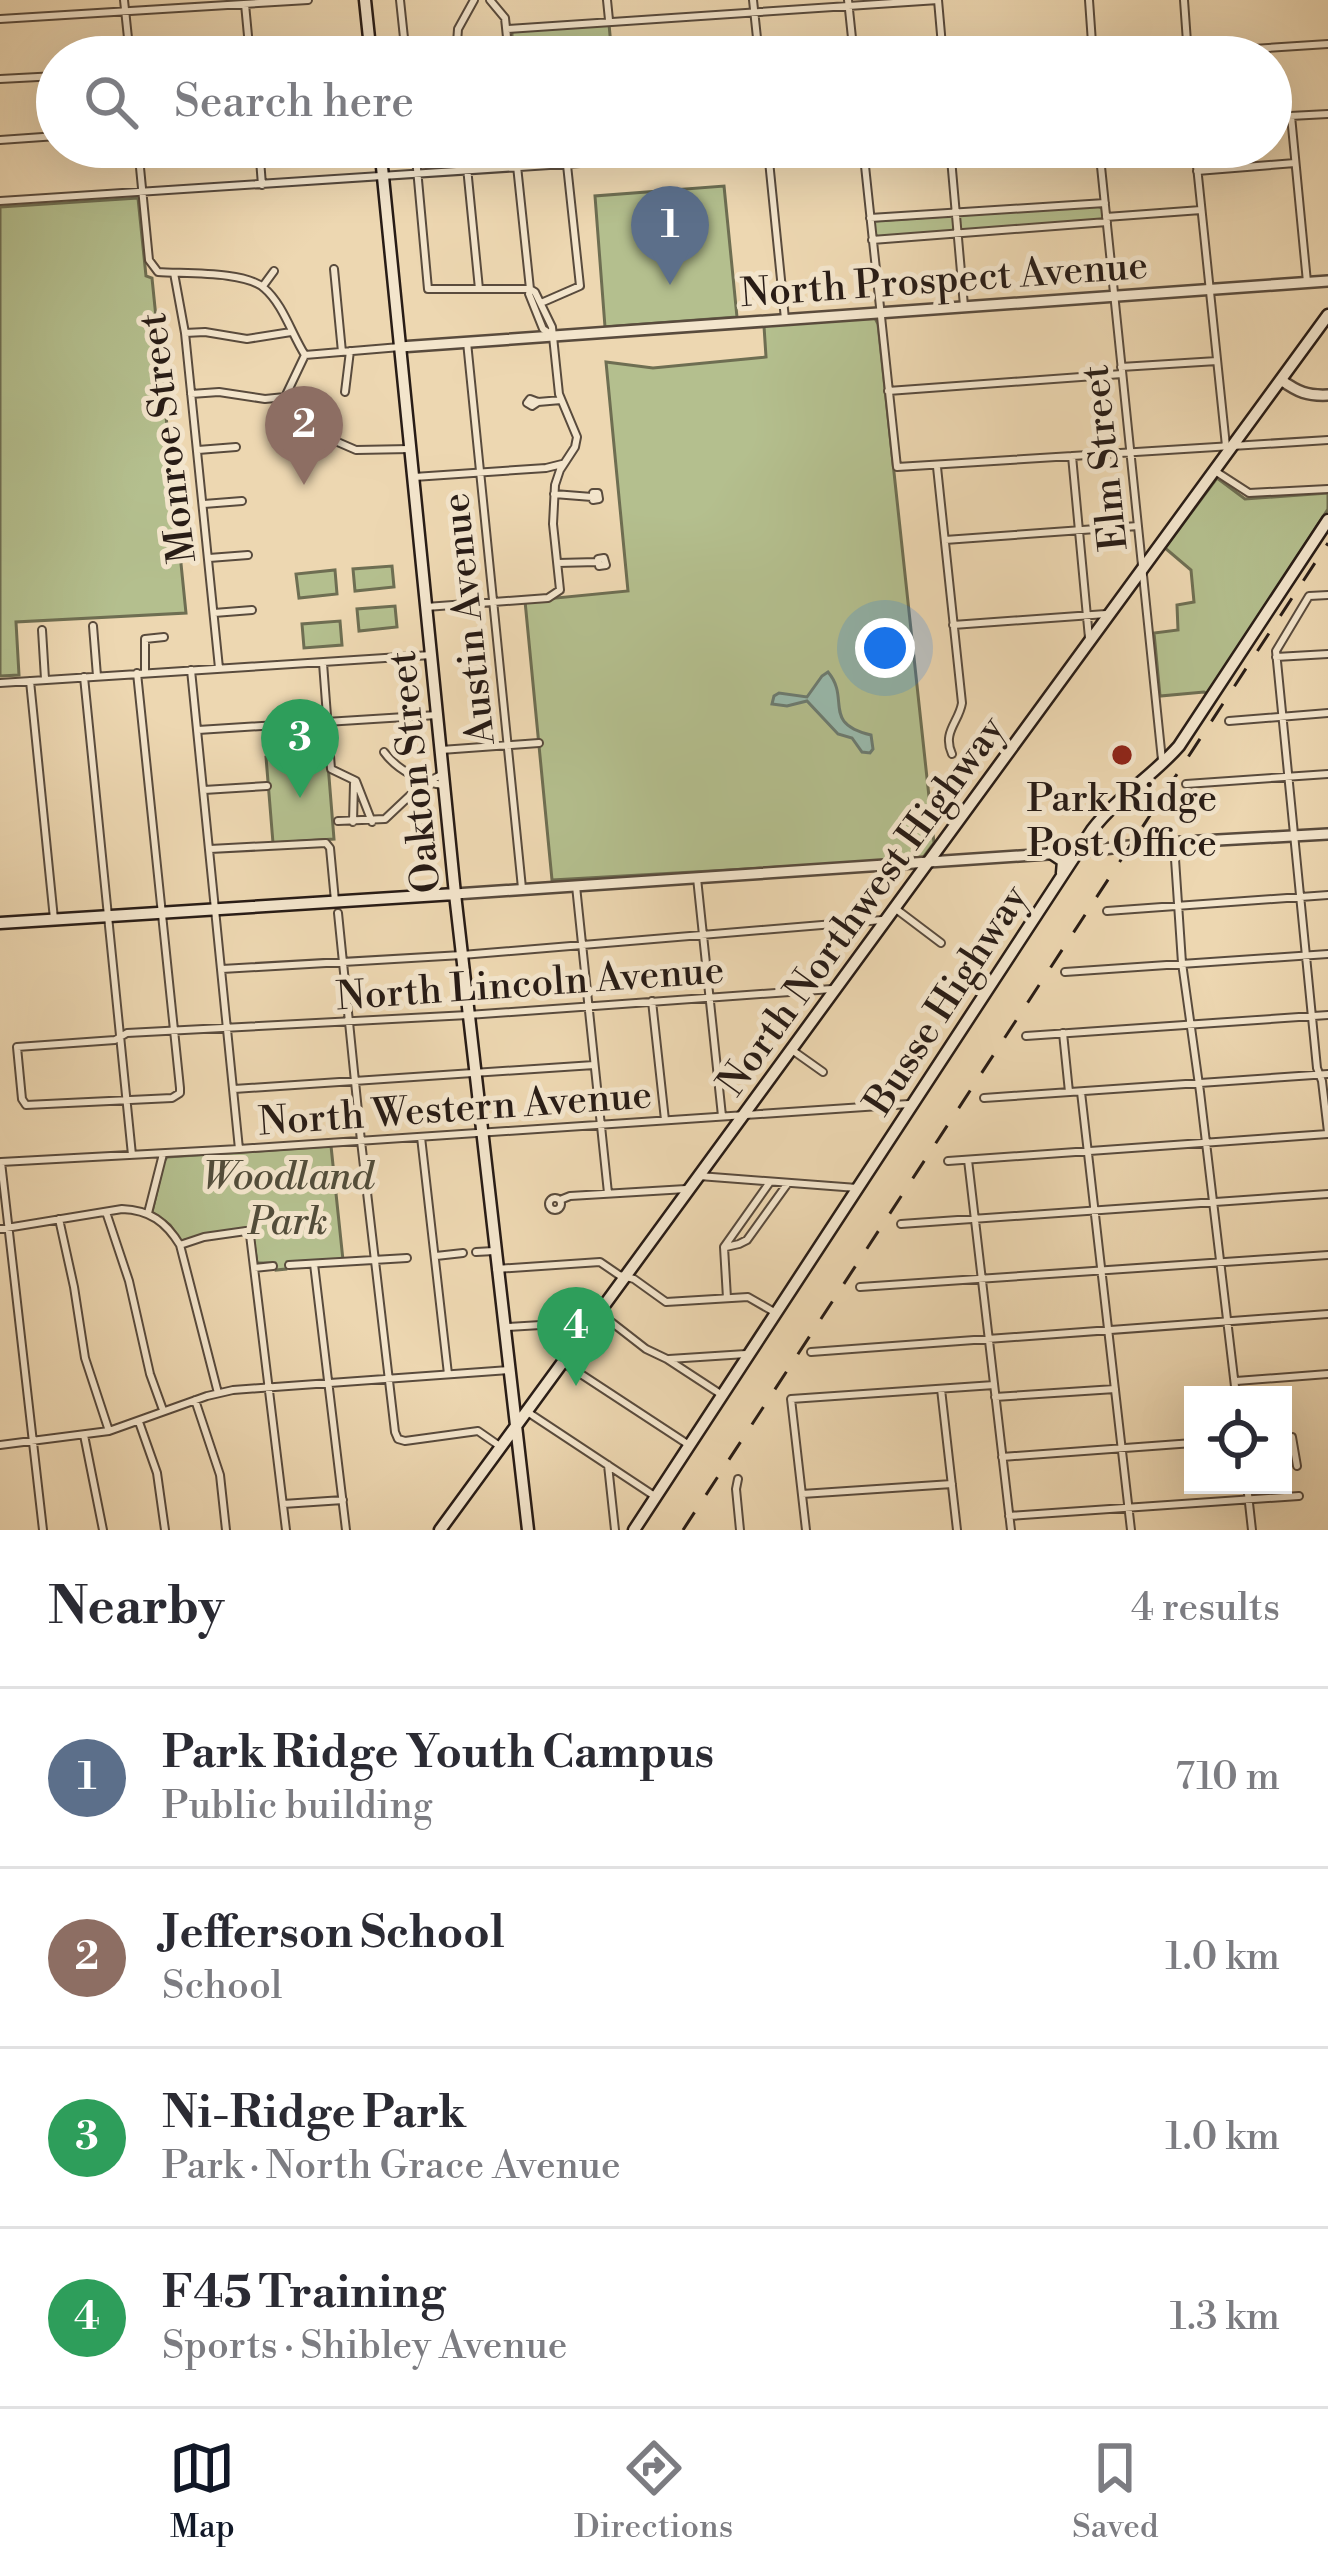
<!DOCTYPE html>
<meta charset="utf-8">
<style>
:root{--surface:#fff;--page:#f7f7f7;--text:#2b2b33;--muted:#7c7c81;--line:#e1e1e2;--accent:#111827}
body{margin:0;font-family:"Libre Bodoni",serif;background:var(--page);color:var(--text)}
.controls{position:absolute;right:36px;bottom:36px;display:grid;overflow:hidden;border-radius:0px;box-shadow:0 12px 48px #0002}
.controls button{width:108px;height:108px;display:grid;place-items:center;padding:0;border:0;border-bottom:3px solid var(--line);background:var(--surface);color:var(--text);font:60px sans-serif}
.you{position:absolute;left:885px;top:648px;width:42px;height:42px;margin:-30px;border:9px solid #fff;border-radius:50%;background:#1a73e8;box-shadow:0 0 0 18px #1a73e833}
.badge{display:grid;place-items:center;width:78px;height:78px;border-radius:50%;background:var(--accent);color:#fff;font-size:39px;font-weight:700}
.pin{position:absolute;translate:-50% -99px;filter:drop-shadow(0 3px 6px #0008)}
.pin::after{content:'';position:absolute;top:63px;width:42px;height:36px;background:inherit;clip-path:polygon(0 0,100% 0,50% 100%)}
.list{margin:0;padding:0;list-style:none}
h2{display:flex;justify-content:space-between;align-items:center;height:156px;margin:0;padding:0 48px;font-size:51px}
h2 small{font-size:39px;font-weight:400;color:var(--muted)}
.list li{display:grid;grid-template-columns:78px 1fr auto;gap:36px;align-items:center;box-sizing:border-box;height:180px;padding:0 48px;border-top:3px solid var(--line)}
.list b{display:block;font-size:45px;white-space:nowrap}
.list p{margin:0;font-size:39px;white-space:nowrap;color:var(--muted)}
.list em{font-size:39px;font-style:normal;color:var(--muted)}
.icon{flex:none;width:66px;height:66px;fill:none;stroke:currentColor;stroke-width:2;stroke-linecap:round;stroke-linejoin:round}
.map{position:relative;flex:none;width:1328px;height:1530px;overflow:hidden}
.search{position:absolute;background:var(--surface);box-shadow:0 12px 48px #0002;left:36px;right:36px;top:36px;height:132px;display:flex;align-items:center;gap:30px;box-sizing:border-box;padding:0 42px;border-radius:66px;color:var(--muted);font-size:45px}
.sheet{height:876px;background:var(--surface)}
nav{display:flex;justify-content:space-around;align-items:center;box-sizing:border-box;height:168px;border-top:3px solid var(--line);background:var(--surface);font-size:33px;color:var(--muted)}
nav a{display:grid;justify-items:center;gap:6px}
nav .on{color:var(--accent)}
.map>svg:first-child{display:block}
.green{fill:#b4bf8e;stroke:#6e6e52;stroke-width:3}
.water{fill:#99baad;stroke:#6c7b71;stroke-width:3}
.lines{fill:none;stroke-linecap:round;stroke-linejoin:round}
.minor-casing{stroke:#594b3d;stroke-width:10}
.tertiary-casing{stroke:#594b3d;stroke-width:14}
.secondary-casing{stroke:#281c16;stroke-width:15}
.minor{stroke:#f3e5cc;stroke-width:6}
.tertiary{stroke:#f3e5cc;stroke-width:9}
.secondary{stroke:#f3e5cc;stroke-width:10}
.rail{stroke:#281c16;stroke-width:3;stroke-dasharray:21 21;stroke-linecap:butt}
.poi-dot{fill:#8f2418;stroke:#f3e5cc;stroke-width:4.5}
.labels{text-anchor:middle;stroke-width:10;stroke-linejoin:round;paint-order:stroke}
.street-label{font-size:39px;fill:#281c16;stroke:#f3e5cc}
.poi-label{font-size:39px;fill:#281c16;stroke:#f3e5cc}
.park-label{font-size:39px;font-style:italic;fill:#524d3a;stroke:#f3e5cc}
</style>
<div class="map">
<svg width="1328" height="1530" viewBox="0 0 1328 1530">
<rect width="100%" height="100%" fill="#edd7b1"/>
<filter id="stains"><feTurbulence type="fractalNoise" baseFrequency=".00167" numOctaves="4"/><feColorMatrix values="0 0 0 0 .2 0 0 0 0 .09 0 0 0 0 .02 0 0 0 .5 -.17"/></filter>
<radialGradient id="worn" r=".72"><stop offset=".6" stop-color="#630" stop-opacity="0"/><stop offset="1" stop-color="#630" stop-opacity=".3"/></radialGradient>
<path class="green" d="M 609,24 L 612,57 L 664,53 L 665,57 L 512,57 L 512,31 Z
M 518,147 L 620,147 L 621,151 L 617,157 L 523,164 L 519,161 Z
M 724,186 L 737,317 L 605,327 L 595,196 Z
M 138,198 L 146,276 L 152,278 L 186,613 L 16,622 L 19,675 L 0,676 L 0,207 Z
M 1098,206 L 1102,208 L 1104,217 L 1101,220 L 875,237 L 873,221 Z
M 874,316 L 878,324 L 934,843 L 922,859 L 552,880 L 525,601 L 628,591 L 606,362 L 653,368 L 766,357 L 764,326 Z
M 1217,478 L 1245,499 L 1328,493 L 1328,509 L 1208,694 L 1204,692 L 1160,696 L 1154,633 L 1178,630 L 1177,605 L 1194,602 L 1191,570 L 1165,548 Z
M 392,566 L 394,587 L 355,591 L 353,569 Z
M 335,570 L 337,594 L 299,598 L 296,574 Z
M 395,606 L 397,627 L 359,631 L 357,609 Z
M 340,621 L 342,645 L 304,648 L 302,624 Z
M 327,752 L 334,839 L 273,843 L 266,757 Z
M 331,1146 L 343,1260 L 287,1262 L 286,1269 L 276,1270 L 275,1263 L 257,1263 L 253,1237 L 247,1229 L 181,1241 L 170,1225 L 152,1212 L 164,1161 L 167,1157 Z"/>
<path class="water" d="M 828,672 C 851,699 821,723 871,735 L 873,749 L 870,753 L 862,752 L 852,738 L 838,734 L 807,701 L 787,706 L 772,704 L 774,696 L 779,693 L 807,697 L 822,676 Z"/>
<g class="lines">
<defs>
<path id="minor" d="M 124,0 L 130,57
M 400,0 L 406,57
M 490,0 L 505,18 L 509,57
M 607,0 L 609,20
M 753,0 L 759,57
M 848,0 L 854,57
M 938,0 L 943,57
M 1089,0 L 1093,57
M 1184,0 L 1188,56
M 245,4 L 250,57
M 0,19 L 308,0
M 507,29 L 938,0
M 456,57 L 458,29 L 474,0
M 1130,57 L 1328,44
M 0,79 L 57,76
M 1291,116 L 1307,282
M 1271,117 L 1328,114
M 0,140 L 57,136
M 138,147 L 149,260 L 158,272 C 185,274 245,271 264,288 C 283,304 292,335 305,355
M 259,147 L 262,185
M 415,147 L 428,289 L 530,289
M 465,147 L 479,289
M 515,147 L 530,289 L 529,294 L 543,329 L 549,333
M 863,147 L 897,467 L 1328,440
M 950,147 L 964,306
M 1099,147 L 1162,760
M 1195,147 L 1226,446
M 768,151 L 785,319
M 1197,171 L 1295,163
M 0,201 L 825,147
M 1106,217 L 1201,210
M 870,218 L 1105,203
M 872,240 L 1107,222
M 334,269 L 342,352
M 174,273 L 185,333 L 219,668
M 263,286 L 274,271
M 541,303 L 580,286 L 567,165
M 185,333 L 205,332 L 247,339 L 291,332
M 467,342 L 522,888
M 305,355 L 285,397 L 303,427 L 356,450 L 410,449
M 305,355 L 400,347
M 1121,367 L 1217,361
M 888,391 L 1122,374
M 345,392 L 350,351
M 191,394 L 219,392 L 265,399 L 285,397
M 538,402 L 532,406 L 527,403 L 530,399 L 538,402 L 561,400
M 198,450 L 236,447
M 1072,456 L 1089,638
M 937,467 L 962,703 C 959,722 942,732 952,754
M 1215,471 L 1249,493 L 1328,489
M 414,477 L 546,468 L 562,464
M 593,493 L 598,493 L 599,499 L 593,500 Z
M 554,494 L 592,497
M 204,504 L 242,501
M 945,540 L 1138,526
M 209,558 L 248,555
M 604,558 L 606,565 L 599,566 L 598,559 Z
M 558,563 L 597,562
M 1328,595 L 1309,596 L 1276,651 L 1317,1068 L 1322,1081 L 1328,1132
M 426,607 L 548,598 L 560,590 L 553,524 L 555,485 L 560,470 L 575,447 L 577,437 L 559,394 L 552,327 L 535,292 L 530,289
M 214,613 L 252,610
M 953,625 L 1106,614
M 93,626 L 97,676
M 42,630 L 45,679
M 1276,657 L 1328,654
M 323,663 L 331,769 L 356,781 L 372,822
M 191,670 L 239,1149
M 137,673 C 152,812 166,950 180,1088 L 180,1093 L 172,1098 L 26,1105 L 22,1099 L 17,1047 L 115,1040 L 127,1033 L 468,1015 L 832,989
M 145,673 L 145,639 L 164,637
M 84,677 L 132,1155
M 30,681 L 54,919
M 0,683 L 431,655
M 1229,721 L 1328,713
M 198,730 L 437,715
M 441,750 L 539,743
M 384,752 C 397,770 422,783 444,785
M 1186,784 L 1328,774
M 204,790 L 267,786
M 416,790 L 419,833
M 338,821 L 385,819 L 420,786 L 443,774
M 353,822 L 354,783
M 1174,844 L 1182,963 L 1200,1092 L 1236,1395
M 210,849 L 326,843 L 330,848 L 335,901
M 697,878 L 722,1116
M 576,886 L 608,1193
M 896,909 L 941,943
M 1107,911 L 1328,895
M 338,913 L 361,1141 L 395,1432 L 398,1439 L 405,1441 L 478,1431 L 501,1447
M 222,969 L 462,955 L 882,920
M 1065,972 L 1328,954
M 652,1001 L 665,1120
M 1063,1033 L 1069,1092
M 1026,1036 L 1328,1015
M 792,1050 L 823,1072
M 234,1089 L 594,1065
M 1081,1092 L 1131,1530
M 984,1098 L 1328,1074
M 421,1137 L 448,1374
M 968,1160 L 1011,1530
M 948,1161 L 1328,1134
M 699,1176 L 857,1188
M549 1204a6 6 0 1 1 12 0a6 6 0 1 1-12 0Z
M 560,1200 L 570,1196 L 686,1189
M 106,1212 L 129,1281 L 150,1374 L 163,1410
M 148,1213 L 163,1154
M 59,1219 L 74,1287 L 85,1358 L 109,1431
M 901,1224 L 1328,1194
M 0,1229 L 122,1209 C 150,1210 166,1222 180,1245 L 218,1393
M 180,1245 L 204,1237 L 246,1231 L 250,1235 L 286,1530
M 726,1247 L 739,1244 L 747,1240 L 788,1183
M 476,1252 L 494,1251
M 436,1256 L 463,1253
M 314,1264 L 346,1530
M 289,1265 L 407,1258
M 254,1268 L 273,1266
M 496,1269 L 600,1262 L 619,1275 L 634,1279 L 666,1302 L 748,1297 L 776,1313
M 860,1287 L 1328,1255
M 727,1298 L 724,1247 L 770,1182
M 601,1314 L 646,1349 L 667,1359 L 722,1395
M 507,1327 L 590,1322
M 811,1352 L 1328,1314
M 669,1359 L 746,1354
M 564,1363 L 689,1445
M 1236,1381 L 1328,1374
M 941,1389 L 957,1530
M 995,1397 L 1115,1389
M 195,1400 L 220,1475 L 226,1530
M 529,1413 L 656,1497
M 139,1422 L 157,1473 L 165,1530
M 84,1435 L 103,1530
M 1283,1437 L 1292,1437 L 1297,1466
M 0,1445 L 109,1431 L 207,1396 L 233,1390 L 509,1370
M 1002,1457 L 1193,1443
M 608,1465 L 615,1530
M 738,1479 L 736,1489 L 740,1530
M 1247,1485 L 1252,1530
M 802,1494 L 952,1484
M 283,1504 L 343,1500
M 1009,1516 L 1299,1496
M 43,1530 L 1,1162 L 239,1149 L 909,1104
M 806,1530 L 791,1399 L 994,1385"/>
<path id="tertiary" d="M 400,347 L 1328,281
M 1281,380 C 1298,392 1307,396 1328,395
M 455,894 L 1078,852 L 1146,844 L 1328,834"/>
<path id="secondary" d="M 365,0 L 371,57
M 380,147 L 455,894 L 528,1530
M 1051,853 L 1063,861 L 1062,873
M 0,923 L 455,894
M 440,1530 L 1328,315
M 634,1530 L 1092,830 C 1117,797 1152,777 1179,746 L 1328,520"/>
</defs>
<use href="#minor" class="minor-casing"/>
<use href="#tertiary" class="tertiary-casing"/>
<use href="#secondary" class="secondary-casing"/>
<use href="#minor" class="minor"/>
<use href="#tertiary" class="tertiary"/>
<use href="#secondary" class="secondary"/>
<path class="rail" d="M 683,1530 L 1328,543"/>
</g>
<circle class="poi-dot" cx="1122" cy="755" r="12"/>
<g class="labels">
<g class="street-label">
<text transform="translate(944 278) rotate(-4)" y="14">North Prospect Avenue</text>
<text transform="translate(166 438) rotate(-97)" y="14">Monroe Street</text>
<text transform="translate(1103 458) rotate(-96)" y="14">Elm Street</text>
<text transform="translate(467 619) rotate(-96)" y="14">Austin Avenue</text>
<text transform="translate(413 772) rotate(-96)" y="14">Oakton Street</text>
<text transform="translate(860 905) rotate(-54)" y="14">North Northwest Highway</text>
<text transform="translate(530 982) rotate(-4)" y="14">North Lincoln Avenue</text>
<text transform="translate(945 999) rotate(-57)" y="14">Busse Highway</text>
<text transform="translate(455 1107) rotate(-4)" y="14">North Western Avenue</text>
</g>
<g class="poi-label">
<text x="1122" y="811">Park Ridge<tspan x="1122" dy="45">Post Office</tspan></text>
</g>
<g class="park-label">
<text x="288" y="1189">Woodland<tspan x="288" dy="45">Park</tspan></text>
</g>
</g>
<rect width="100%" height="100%" filter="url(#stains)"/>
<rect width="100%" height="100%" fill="url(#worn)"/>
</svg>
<div class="controls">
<button><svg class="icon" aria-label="locate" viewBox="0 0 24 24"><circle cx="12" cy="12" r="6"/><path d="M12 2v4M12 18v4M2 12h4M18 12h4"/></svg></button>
</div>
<div class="you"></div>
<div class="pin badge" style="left:670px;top:285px;background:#5c6f8a">1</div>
<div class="pin badge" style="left:304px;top:485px;background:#8d6e63">2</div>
<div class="pin badge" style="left:300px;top:798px;background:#2e9e5b">3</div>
<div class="pin badge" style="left:576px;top:1386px;background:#2e9e5b">4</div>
<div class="search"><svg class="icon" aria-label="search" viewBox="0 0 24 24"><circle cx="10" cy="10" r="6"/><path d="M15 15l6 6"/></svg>Search here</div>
</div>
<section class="sheet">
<h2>Nearby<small>4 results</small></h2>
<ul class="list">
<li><span class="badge" style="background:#5c6f8a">1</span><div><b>Park Ridge Youth Campus</b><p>Public building</p></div><em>710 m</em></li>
<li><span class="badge" style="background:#8d6e63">2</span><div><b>Jefferson School</b><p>School</p></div><em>1.0 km</em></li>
<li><span class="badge" style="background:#2e9e5b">3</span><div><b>Ni-Ridge Park</b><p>Park · North Grace Avenue</p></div><em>1.0 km</em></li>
<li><span class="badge" style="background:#2e9e5b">4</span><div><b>F45 Training</b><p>Sports · Shibley Avenue</p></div><em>1.3 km</em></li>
</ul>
</section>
<nav>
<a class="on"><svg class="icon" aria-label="map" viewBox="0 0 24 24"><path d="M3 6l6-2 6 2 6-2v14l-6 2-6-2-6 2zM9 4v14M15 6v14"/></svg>Map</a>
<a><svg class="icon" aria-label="directions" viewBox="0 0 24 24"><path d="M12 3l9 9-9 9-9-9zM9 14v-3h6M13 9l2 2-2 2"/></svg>Directions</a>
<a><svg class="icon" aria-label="saved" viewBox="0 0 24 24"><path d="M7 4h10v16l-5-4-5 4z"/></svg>Saved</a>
</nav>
